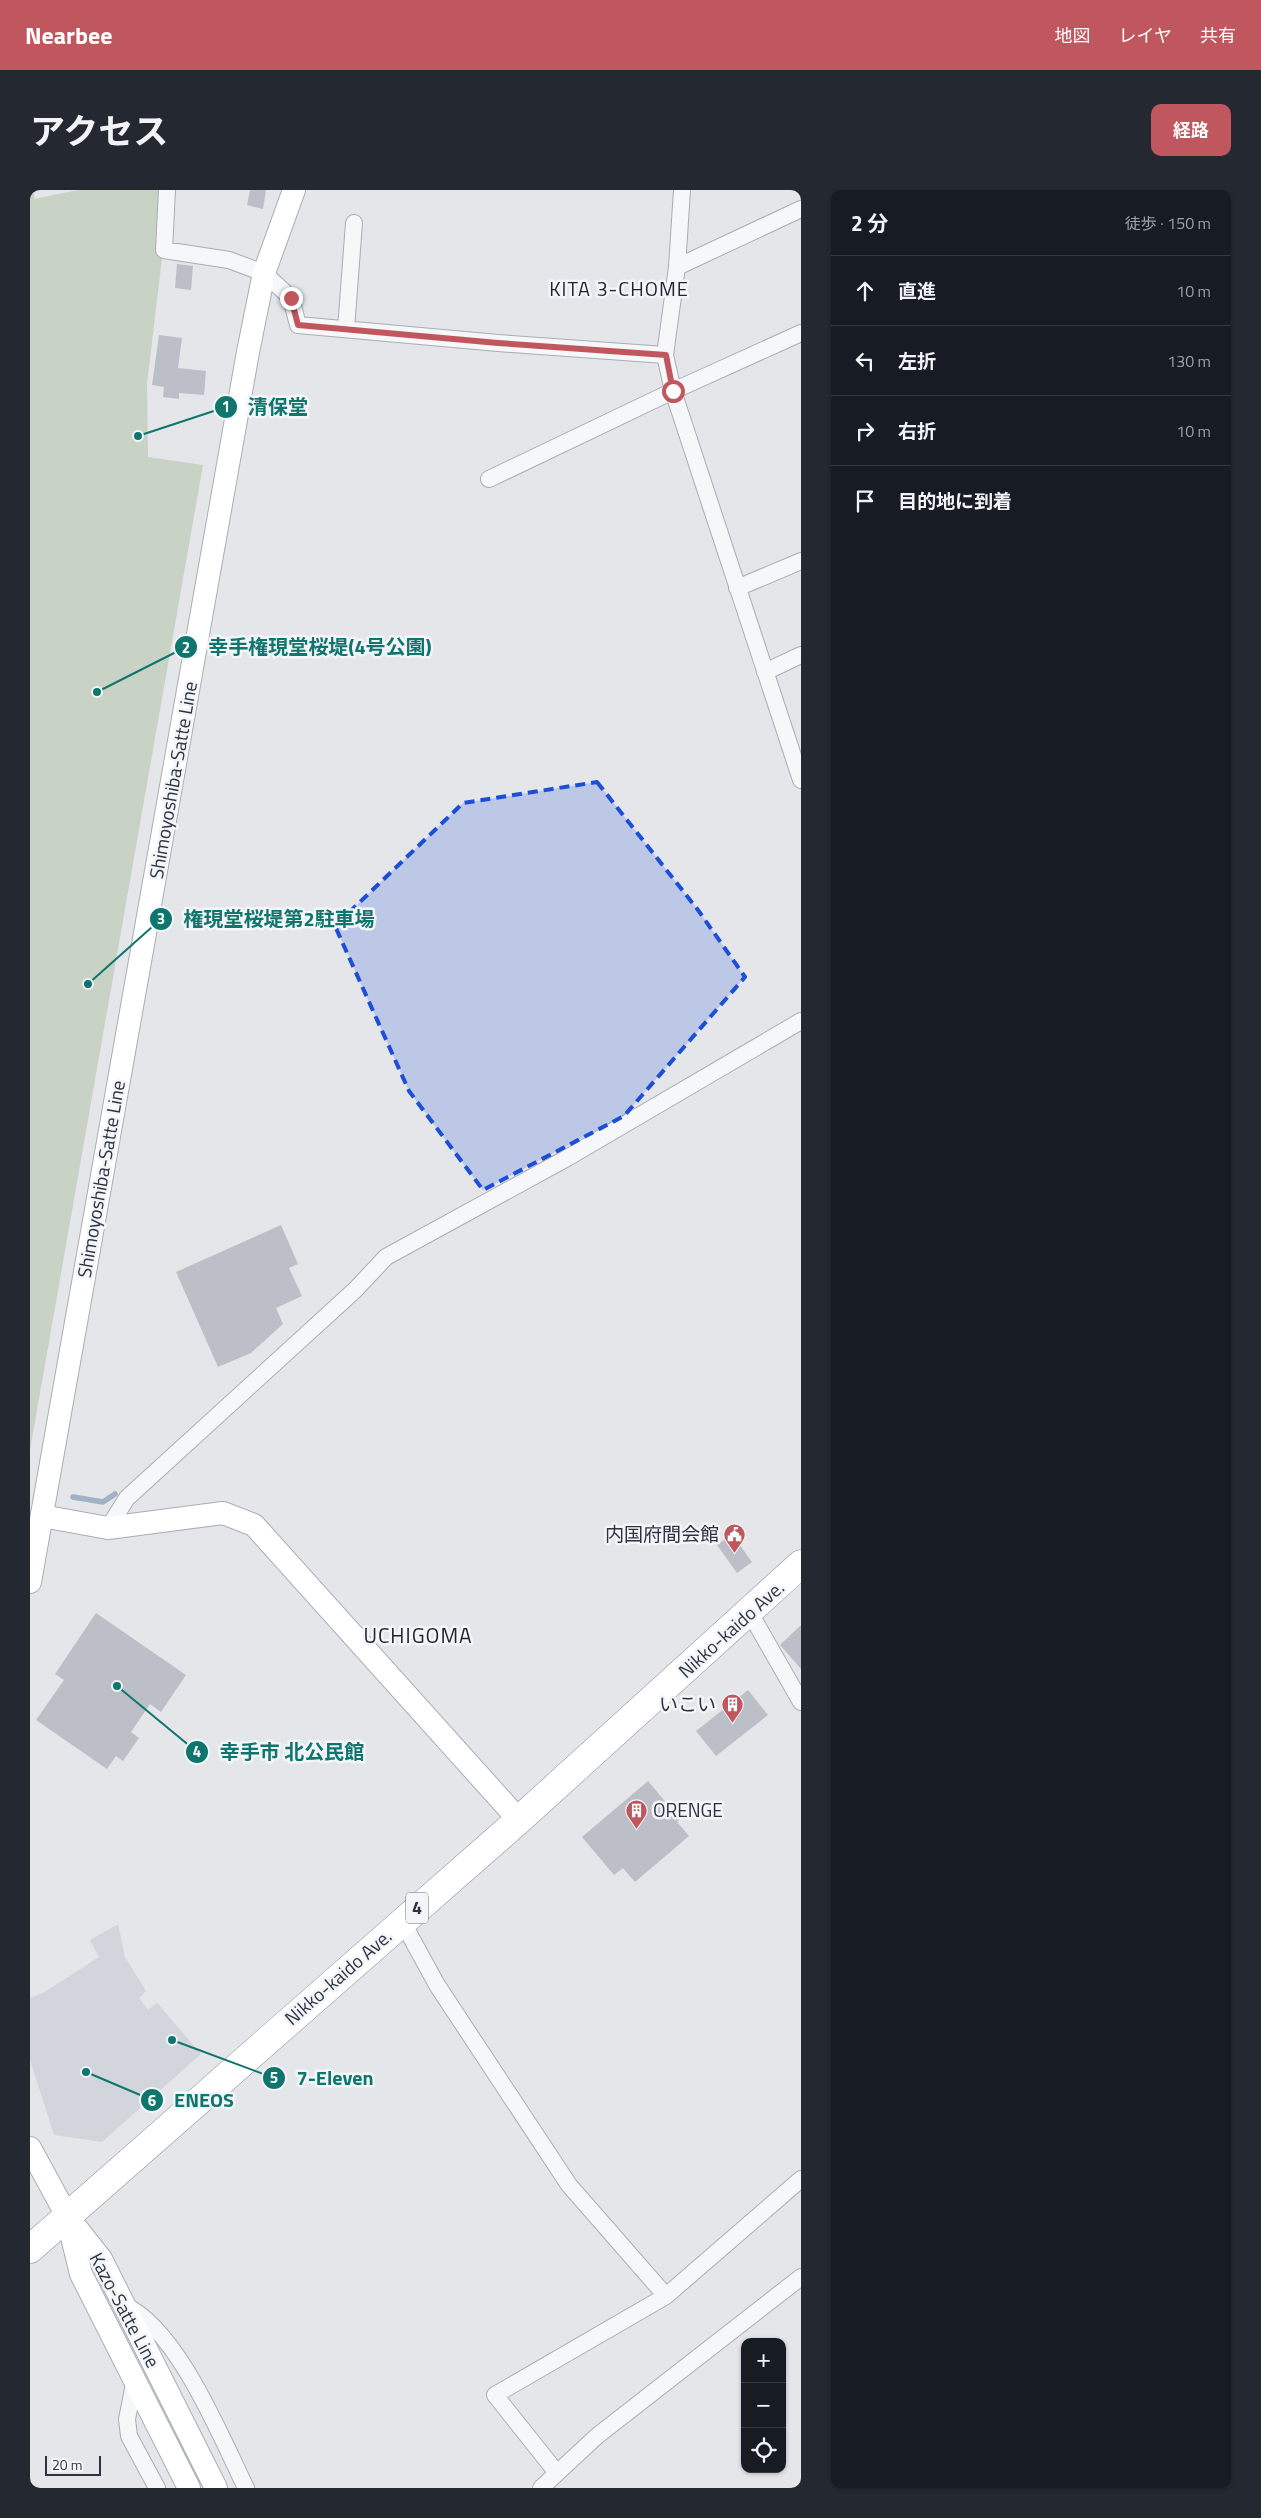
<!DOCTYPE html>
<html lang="ja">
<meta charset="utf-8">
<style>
:root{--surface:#171b24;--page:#242831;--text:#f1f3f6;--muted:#9ea1a6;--line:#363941;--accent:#c1575e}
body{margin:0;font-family:"Titillium Web","Noto Sans JP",sans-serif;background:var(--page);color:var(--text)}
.controls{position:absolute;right:15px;bottom:15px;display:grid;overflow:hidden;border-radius:10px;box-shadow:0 1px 4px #0004}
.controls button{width:45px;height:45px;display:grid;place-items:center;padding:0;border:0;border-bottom:1px solid var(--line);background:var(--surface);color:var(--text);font:25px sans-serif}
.scale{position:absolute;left:15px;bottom:12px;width:56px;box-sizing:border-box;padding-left:5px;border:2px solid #2d3341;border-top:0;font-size:14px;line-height:18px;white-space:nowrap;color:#2d3341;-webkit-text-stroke:4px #f3f5f8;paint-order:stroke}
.stop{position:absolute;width:15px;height:15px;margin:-11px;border:4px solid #c1575e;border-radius:50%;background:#fff}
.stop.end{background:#c1575e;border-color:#fff;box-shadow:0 1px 5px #0008}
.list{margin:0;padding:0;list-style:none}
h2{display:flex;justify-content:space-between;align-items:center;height:65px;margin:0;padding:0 20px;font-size:21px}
h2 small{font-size:16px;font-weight:400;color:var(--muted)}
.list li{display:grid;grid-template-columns:32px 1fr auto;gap:15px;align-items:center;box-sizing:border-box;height:70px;padding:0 20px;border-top:1px solid var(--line)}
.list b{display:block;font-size:19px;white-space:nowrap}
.list em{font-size:16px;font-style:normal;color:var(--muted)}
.icon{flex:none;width:28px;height:28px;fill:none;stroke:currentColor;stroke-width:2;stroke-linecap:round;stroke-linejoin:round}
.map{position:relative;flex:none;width:771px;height:2298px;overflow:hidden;border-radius:10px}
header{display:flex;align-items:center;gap:30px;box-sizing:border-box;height:70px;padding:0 25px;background:var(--accent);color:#fff}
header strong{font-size:24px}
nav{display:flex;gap:28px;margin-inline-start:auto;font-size:18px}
.intro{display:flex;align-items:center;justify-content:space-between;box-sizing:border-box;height:120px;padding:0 30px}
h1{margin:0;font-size:35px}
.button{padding:12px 22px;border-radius:10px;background:var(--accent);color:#fff;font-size:18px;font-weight:700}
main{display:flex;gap:30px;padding:0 30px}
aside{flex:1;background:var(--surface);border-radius:10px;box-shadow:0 1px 4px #0004}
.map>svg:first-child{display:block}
.built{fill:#d2d5dc}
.green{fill:#c8d3c6}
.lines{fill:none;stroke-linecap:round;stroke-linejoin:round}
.stream{stroke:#a3b1c6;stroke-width:5.5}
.building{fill:#bcbfc7}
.street-casing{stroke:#a9adb4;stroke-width:18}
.secondary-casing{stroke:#a9adb4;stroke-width:24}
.highway-casing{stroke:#8d929f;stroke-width:29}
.street{stroke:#f6f7f9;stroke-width:16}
.secondary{stroke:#fff;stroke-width:22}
.highway{stroke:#fff;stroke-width:28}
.route{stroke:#c1575e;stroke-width:6}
.marked{fill:#1d4ed8;fill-opacity:0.2;stroke:#1d4ed8;stroke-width:4;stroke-dasharray:10 6;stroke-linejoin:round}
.labels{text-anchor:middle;stroke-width:5;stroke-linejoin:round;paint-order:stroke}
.shield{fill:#f3f5f8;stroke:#686d78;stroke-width:1}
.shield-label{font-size:18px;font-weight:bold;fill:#2d3341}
.street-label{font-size:19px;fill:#2d3341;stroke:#f3f5f8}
.poi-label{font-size:19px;fill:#2d3341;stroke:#f3f5f8;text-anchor:end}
.neighbourhood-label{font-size:20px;letter-spacing:1px;fill:#1f2432;stroke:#f3f5f8}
.quarter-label{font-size:21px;letter-spacing:1px;fill:#1f2432;stroke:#f3f5f8}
.leader{fill:none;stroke:#0f766e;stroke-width:2}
.callout-dot{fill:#0f766e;stroke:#f3f5f8;stroke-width:2}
.mark-label{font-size:15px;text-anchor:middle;font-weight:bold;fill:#fff}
.callout-label{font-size:20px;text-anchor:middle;font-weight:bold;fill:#0f766e;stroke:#f3f5f8;stroke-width:5;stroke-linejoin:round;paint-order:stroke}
</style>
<header>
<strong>Nearbee</strong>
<nav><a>地図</a><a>レイヤ</a><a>共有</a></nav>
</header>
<div class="intro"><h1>アクセス</h1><a class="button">経路</a></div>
<main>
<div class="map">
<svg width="771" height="2298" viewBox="0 0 771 2298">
<rect width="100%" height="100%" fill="#e4e6ea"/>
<path class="built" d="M 88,1734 L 95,1767 L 116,1801 L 109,1808 L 118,1820 L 127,1813 L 171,1864 L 72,1952 L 24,1945 L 0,1870 L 0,1808 L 13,1803 L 69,1767 L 60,1750 Z"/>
<path class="green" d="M 0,0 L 4,0 L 4,9 L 48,0 L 134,0 L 128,63 L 132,68 L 117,194 L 118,267 L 173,275 L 0,1260 Z"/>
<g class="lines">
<path class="stream" d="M 43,1307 L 73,1312 L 85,1304"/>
</g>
<path class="building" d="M 220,0 L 236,0 L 233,19 L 217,15 Z
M 147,74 L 163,76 L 161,100 L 145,98 Z
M 129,145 L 152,148 L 148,178 L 176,181 L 174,205 L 149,203 L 149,209 L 133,207 L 134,197 L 122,195 Z
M 251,1035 L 268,1074 L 259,1078 L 272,1106 L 246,1118 L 253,1134 L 221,1163 L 188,1177 L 146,1082 Z
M 702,1344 L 722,1372 L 707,1383 L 687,1355 Z
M 66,1423 L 156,1485 L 131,1522 L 120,1514 L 101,1542 L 109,1548 L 93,1571 L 86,1566 L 77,1579 L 6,1530 L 34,1490 L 25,1484 Z
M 771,1435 L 771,1479 L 750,1455 Z
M 718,1500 L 738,1525 L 686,1566 L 666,1541 Z
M 618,1591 L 650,1629 L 647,1632 L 659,1646 L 605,1692 L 593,1678 L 584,1685 L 552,1647 Z"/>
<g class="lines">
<defs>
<path id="street" d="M 137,0 L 134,60 L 199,70 L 234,83 L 261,108 L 268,135 L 468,153 L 635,165
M 652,0 L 647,77 L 635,165 L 643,201 L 771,590
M 647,77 L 771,19
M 316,139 L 324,33
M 459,289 L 643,201 L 771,143
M 707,398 L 771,371
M 735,482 L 771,465
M 78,1338 L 97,1308 L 325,1100 L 356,1067 L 537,968 L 771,831
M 720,1423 L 771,1512
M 372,1731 L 407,1795 L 539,1995 L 636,2106 L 771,1989
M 94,2115 C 147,2138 191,2247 216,2298
M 104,2194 L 97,2229 L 99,2246 L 127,2298
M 527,2283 L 465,2205 L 636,2106
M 511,2298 L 567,2246 L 771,2087"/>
<path id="secondary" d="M 12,1326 L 78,1338 L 193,1323 L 224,1335 L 489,1630
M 0,1392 L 218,162 L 234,83 L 264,0
M 0,1958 L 37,2026 L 71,2069 L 186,2298
M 38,2031 L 51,2084 L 159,2298"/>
<path id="highway" d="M 0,2059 L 489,1630 L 771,1374"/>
</defs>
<use href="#street" class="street-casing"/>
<use href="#secondary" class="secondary-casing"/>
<use href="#highway" class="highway-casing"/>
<use href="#street" class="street"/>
<use href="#secondary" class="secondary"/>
<use href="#highway" class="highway"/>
</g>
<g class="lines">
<path class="route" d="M 261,108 L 268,135 L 468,153 L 636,165 L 643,201"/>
</g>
<path class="marked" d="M 567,592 L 668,720 L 715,787 L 594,926 L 453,1000 L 379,901 L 305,736 L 433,613 Z"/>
<defs>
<symbol id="civic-pin" viewBox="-11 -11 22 30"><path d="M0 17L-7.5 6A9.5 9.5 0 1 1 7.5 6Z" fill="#c1575e" stroke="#f3f5f8"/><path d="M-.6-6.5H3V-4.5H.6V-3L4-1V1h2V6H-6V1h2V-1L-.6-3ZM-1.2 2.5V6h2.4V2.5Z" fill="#fff"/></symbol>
<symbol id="building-pin" viewBox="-11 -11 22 30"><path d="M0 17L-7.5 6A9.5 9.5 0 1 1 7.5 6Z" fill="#c1575e" stroke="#f3f5f8"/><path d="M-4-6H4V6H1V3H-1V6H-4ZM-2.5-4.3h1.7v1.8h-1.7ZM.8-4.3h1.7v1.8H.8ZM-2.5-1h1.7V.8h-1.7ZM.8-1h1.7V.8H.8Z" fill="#fff"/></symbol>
</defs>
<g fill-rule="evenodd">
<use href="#civic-pin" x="692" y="1332" width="25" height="34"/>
<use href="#building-pin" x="690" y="1502" width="25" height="34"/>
<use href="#building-pin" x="594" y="1608" width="25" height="34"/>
</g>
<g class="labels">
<rect class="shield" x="376" y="1702.5" width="22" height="31" rx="4"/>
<g class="shield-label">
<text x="387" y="1724">4</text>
</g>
<g class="street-label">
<text transform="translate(143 590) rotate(-80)" y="7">Shimoyoshiba-Satte Line</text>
<text transform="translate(71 989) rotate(-80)" y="7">Shimoyoshiba-Satte Line</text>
<text transform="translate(701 1439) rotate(-42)" y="7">Nikko-kaido Ave.</text>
<text transform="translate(308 1787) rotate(-41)" y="7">Nikko-kaido Ave.</text>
<text transform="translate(95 2120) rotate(62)" y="7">Kazo-Satte Line</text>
</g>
<g class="poi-label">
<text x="689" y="1351">内国府間会館</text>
<text x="686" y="1521">いこい</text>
<text x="623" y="1627" text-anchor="start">ORENGE</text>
</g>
<g class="neighbourhood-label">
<text x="589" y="106">KITA 3-CHOME</text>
</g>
<g class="quarter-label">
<text x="388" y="1453">UCHIGOMA</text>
</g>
</g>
<path class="leader" d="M108 246L196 217M67 502L156 457M58 794L131 729M87 1496L167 1562M142 1850L244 1888M56 1882L122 1910"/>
<g class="callout-dot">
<circle cx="108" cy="246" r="5"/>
<circle cx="67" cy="502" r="5"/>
<circle cx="58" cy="794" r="5"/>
<circle cx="87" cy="1496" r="5"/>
<circle cx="142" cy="1850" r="5"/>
<circle cx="56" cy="1882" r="5"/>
<circle cx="196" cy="217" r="12"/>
<circle cx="156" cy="457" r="12"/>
<circle cx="131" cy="729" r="12"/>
<circle cx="167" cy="1562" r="12"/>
<circle cx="244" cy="1888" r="12"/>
<circle cx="122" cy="1910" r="12"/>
</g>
<g class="mark-label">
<text x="196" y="222">1</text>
<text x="156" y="463">2</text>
<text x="131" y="734">3</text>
<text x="167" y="1567">4</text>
<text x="244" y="1893">5</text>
<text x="122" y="1916">6</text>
</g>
<g class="callout-label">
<text x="248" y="224">清保堂</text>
<text x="290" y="464">幸手権現堂桜堤(4号公園)</text>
<text x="249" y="736">権現堂桜堤第2駐車場</text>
<text x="262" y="1569">幸手市 北公民館</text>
<text x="305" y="1895">7-Eleven</text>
<text x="174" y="1917">ENEOS</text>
</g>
</svg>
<div class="controls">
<button>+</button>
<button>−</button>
<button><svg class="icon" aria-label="locate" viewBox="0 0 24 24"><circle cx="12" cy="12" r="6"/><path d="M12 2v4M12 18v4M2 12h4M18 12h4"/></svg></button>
</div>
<div class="scale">20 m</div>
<div class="stop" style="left:643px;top:201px"></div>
<div class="stop end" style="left:261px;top:108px"></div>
</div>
<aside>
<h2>2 分<small>徒歩 · 150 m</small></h2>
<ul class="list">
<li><svg class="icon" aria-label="ahead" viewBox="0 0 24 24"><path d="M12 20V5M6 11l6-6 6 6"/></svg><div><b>直進</b></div><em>10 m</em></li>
<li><svg class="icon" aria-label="left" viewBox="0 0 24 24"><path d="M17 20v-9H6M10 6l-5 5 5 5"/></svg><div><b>左折</b></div><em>130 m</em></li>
<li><svg class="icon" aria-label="right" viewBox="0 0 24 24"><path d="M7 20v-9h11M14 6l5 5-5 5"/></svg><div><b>右折</b></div><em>10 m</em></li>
<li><svg class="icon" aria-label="arrive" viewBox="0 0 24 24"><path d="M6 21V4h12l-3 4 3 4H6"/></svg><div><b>目的地に到着</b></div></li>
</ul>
</aside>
</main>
